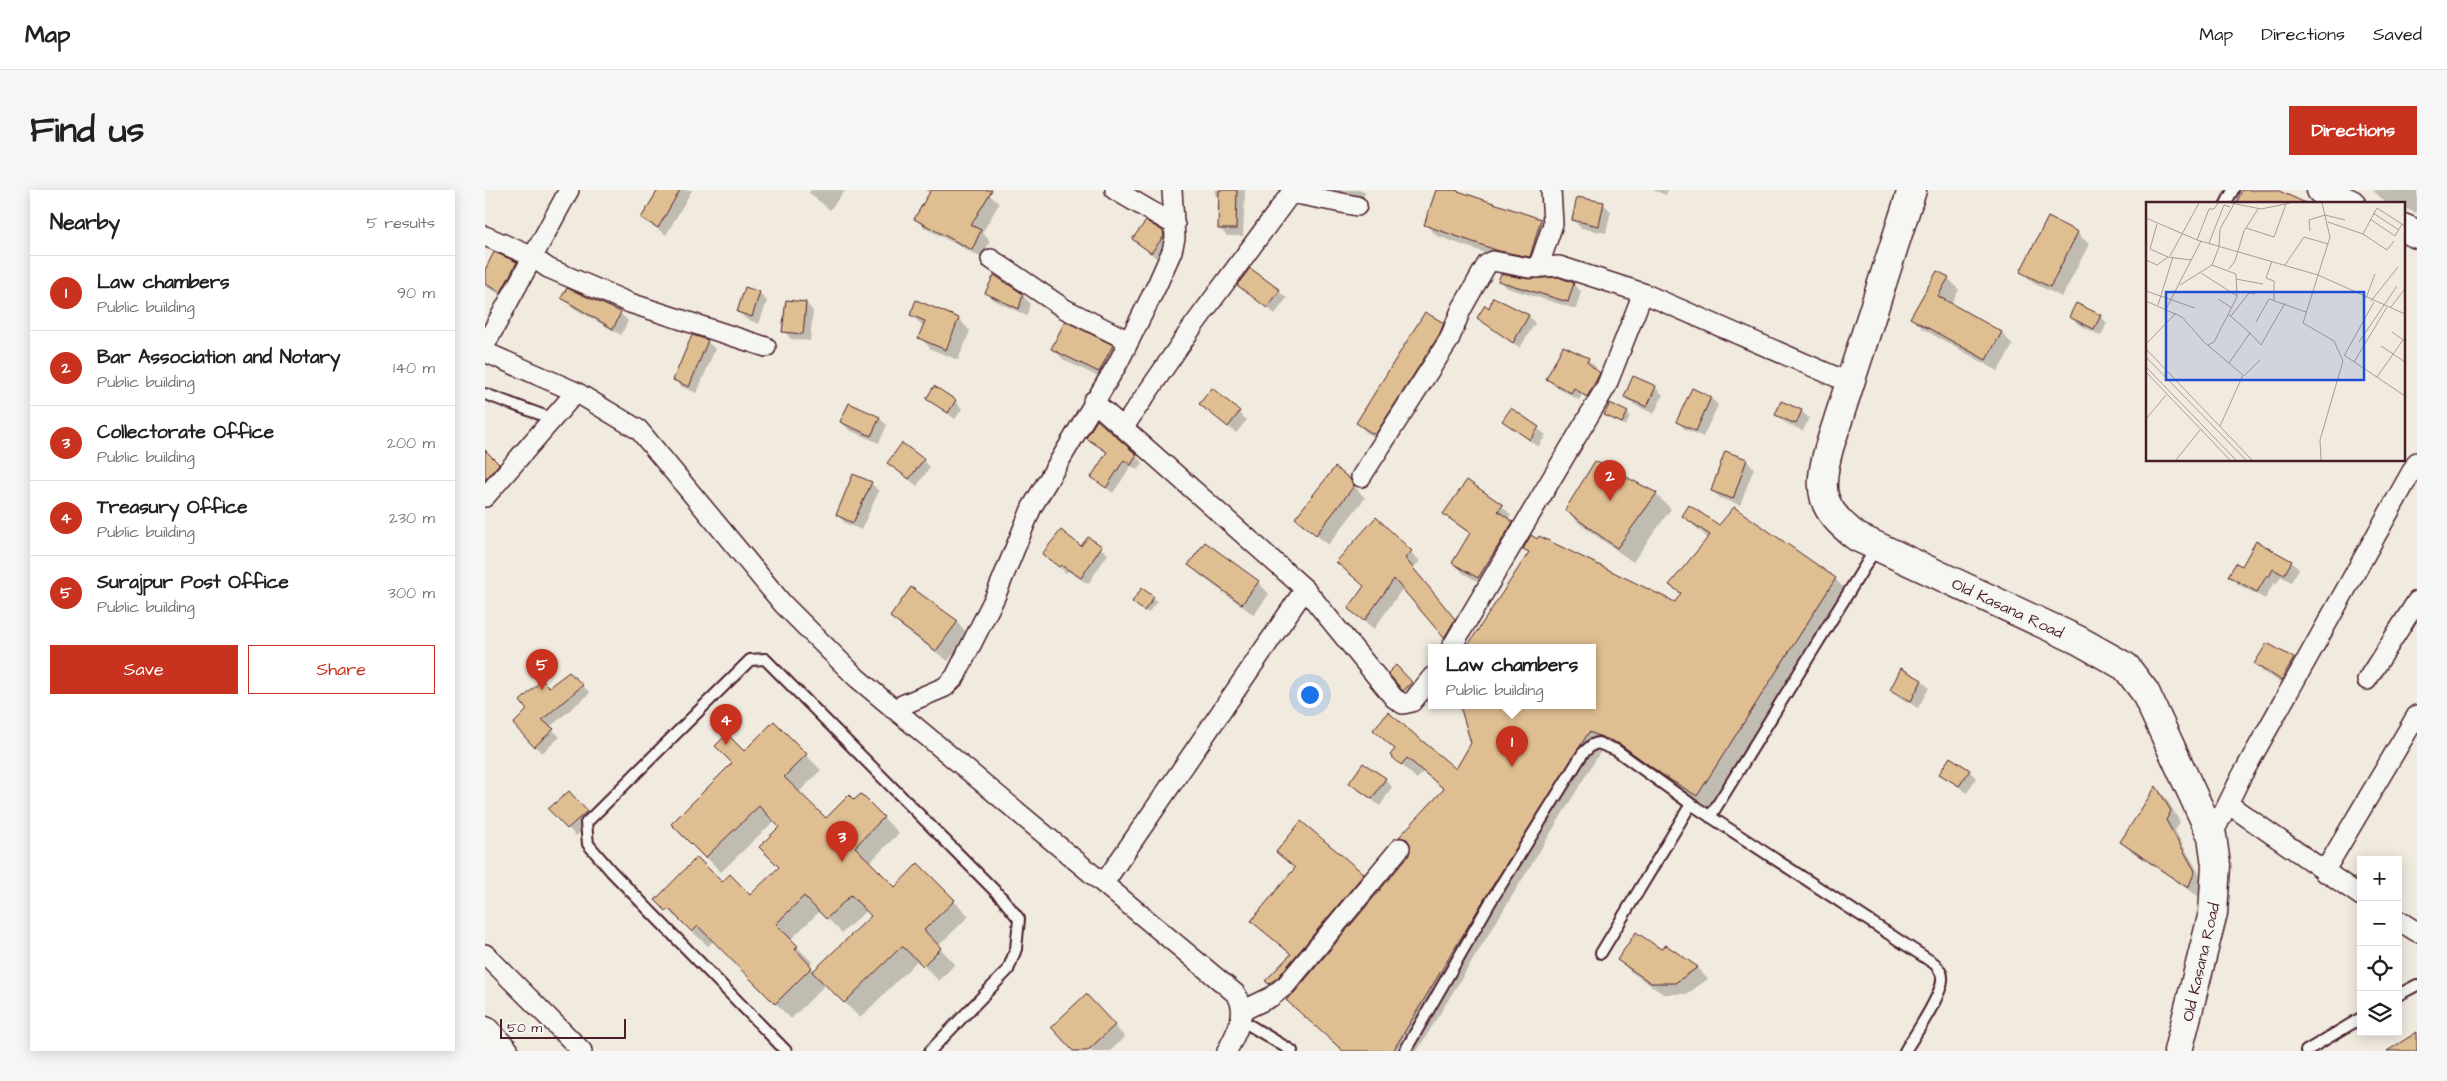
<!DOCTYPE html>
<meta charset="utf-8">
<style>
:root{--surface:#fff;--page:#f6f6f6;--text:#202124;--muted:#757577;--line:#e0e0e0;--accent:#c8321e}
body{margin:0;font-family:"Architects Daughter",sans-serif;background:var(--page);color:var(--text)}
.controls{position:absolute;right:15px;bottom:15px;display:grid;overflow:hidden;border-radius:0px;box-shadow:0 2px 12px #0003}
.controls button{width:45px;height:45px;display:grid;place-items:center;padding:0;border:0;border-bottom:1px solid var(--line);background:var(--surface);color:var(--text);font:25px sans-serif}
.scale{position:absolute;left:15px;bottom:12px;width:126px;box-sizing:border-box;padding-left:5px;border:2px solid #4a1f2b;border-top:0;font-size:14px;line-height:18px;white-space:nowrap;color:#4a1f2b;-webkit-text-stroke:4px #f6f6f2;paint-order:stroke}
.you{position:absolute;left:824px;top:504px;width:18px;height:18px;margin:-12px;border:4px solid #fff;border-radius:50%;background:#1a73e8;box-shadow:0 0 0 8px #1a73e833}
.badge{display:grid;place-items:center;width:32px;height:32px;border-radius:50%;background:var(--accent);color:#fff;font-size:16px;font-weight:700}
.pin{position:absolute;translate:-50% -41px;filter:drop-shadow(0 1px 2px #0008)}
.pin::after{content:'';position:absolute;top:26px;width:18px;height:15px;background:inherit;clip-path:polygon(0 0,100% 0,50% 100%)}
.popup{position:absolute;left:943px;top:454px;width:168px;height:65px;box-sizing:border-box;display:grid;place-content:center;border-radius:0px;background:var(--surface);filter:drop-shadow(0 1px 4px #0005);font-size:16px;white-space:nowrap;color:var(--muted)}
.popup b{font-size:19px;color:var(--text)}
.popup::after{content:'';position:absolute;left:50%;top:100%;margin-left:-10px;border:10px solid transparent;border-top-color:var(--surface)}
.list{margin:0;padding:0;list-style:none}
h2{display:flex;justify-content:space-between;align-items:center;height:65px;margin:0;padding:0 20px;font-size:21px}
h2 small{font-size:16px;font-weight:400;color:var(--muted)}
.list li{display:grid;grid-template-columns:32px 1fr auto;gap:15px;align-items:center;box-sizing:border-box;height:75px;padding:0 20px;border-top:1px solid var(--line)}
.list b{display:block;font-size:19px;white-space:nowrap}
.list p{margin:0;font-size:16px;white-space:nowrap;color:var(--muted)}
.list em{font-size:16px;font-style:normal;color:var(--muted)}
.actions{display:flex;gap:10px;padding:15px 20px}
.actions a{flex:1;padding:11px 0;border:1px solid var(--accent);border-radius:0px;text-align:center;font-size:18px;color:var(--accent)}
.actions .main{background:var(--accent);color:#fff}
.icon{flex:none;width:28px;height:28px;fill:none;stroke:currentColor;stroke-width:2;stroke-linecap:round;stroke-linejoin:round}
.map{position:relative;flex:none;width:1932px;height:861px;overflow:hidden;border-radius:0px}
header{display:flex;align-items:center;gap:30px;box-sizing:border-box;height:70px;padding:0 25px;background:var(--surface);border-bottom:1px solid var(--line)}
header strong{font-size:24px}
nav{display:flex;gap:28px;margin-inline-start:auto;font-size:18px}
.intro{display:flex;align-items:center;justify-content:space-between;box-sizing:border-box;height:120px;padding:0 30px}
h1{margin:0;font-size:35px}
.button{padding:12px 22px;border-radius:0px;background:var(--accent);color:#fff;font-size:18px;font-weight:700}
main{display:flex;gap:30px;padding:0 30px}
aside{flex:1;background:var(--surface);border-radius:0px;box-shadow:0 2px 12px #0003}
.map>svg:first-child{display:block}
.shadow{fill:#0003;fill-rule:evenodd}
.building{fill:#dfbf92;stroke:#4a1f2b}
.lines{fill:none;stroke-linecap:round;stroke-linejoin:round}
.lane-casing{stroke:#4a1f2b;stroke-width:14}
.street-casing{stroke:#4a1f2b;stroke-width:22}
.secondary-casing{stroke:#4a1f2b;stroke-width:31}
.lane{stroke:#f6f6f2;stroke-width:10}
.street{stroke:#f6f6f2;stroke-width:19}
.secondary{stroke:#f6f6f2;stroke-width:28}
.labels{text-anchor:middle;stroke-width:5;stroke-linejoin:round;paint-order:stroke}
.street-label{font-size:16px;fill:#4a1f2b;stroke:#f6f6f2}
.inset-road{fill:none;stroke:#ae9997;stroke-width:1}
.view{fill:#1d4ed8;fill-opacity:0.15;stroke:#1d4ed8;stroke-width:2.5}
.inset-edge{fill:none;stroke:#4a1f2b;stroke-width:2.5}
</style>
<header>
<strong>Map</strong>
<nav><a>Map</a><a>Directions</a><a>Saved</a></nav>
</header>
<div class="intro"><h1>Find us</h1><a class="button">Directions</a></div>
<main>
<aside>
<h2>Nearby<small>5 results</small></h2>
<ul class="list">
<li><span class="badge">1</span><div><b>Law chambers</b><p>Public building</p></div><em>90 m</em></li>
<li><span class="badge">2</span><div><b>Bar Association and Notary</b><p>Public building</p></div><em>140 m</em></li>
<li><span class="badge">3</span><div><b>Collectorate Office</b><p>Public building</p></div><em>200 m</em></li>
<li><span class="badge">4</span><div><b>Treasury Office</b><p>Public building</p></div><em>230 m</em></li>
<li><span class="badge">5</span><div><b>Surajpur Post Office</b><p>Public building</p></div><em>300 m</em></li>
</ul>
<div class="actions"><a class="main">Save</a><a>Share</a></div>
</aside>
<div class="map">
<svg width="1932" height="861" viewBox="0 0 1932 861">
<rect width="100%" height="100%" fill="#f1ebdf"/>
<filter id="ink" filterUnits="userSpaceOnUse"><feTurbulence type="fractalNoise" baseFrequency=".02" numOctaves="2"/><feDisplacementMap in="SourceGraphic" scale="10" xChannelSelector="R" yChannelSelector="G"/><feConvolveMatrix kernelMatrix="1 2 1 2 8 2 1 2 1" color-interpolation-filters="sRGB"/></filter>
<g filter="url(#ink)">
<path class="shadow" d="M 175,0 L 207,0 L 181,45 L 158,28 Z
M 326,0 L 360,0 L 345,20 L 324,3 Z
M 440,0 L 500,0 L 514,14 L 497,43 L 505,51 L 497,68 L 440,38 L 430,29 L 445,4 Z
M 730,0 L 760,0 L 758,46 L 742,46 L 734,38 L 735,10 L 730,5 Z
M 827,0 L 877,0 L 880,2 L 878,11 Z
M 953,0 L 966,0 L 1056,31 L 1067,42 L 1056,77 L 1026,72 L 952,46 L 941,35 Z
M 1168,0 L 1183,0 L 1181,5 Z
M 1888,0 L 1932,0 L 1932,23 L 1918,18 L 1918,14 L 1900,12 Z
M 1118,14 L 1126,21 L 1121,43 L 1096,38 L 1088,30 Z
M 678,42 L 685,50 L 674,70 L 648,49 Z
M 1592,43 L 1604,54 L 1577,107 L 1548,93 L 1537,82 Z
M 9,64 L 31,73 L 39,81 L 24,109 L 0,96 L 0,83 Z
M 765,79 L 802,108 L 790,124 L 754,95 Z
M 1463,88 L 1474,100 L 1466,115 L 1517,143 L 1528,155 L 1513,181 L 1438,139 L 1427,128 Z
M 1044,90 L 1088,94 L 1096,101 L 1091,119 L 1022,98 L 1014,91 Z
M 274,103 L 282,111 L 274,134 L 261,129 L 254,122 Z
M 502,103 L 537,105 L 545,113 L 542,126 L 509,110 Z
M 78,108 L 135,123 L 143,131 L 136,145 L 85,116 Z
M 1008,109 L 1044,126 L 1050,133 L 1035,158 L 993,128 L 1005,120 Z
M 432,111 L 474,129 L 485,141 L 473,170 L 446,159 L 435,147 L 439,137 L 426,124 Z
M 321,113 L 328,121 L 325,151 L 306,149 L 299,141 Z
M 1615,126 L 1622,133 L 1616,146 L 1593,134 L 1586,127 Z
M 958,134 L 967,143 L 899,253 L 881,242 L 872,233 Z
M 222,151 L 230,159 L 212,203 L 197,197 L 190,190 Z
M 627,156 L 638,168 L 626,193 L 579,170 L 567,158 Z
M 1103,170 L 1111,177 L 1109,180 L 1121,191 L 1110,214 L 1097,205 L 1094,210 L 1070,196 L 1063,189 Z
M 1170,197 L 1178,205 L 1169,224 L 1148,214 L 1140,206 Z
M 727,200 L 762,230 L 751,243 L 716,214 Z
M 1226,208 L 1233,215 L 1218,247 L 1200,239 L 1193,232 Z
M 443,209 L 470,211 L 477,219 L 470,229 Z
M 1027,219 L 1061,245 L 1053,257 L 1019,231 Z
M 1316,221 L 1324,228 L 1318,241 L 1299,232 L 1291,225 Z
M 1142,223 L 1145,226 L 1141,236 L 1121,225 Z
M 394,228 L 402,235 L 394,253 L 364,240 L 357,232 Z
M 612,232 L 658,273 L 653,280 L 646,276 L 628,303 L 607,287 L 623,264 L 603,248 Z
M 0,262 L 20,282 L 0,306 Z
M 438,270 L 445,277 L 432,296 L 403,273 Z
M 1261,270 L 1269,278 L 1255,315 L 1235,308 L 1227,300 Z
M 369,285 L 386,293 L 394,301 L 376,340 L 360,333 L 353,325 Z
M 864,290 L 880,308 L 843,355 L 812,328 Z
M 1171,304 L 1186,319 L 1148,372 L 1096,335 L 1081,320 Z
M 1017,316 L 1026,325 L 1023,330 L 1037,342 L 1003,397 L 978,383 L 969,373 L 986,345 L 959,324 Z
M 1198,326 L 1234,336 L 1350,389 L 1365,404 L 1228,620 L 1119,556 L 932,861 L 858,861 L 818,824 L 806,804 L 800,809 L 782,791 L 806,765 L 768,730 L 811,679 L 792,661 L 878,685 L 895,702 L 925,666 L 926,657 L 916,647 L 960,600 L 938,582 L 932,589 L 922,580 L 907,565 L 911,560 L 890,540 L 971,580 L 988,553 L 976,516 L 1107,516 L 1107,458 L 982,458 L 1044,363 L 1040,359 L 1191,414 L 1196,405 L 1186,395 L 1224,349 Z
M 891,329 L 935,371 L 928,378 L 978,439 L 968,456 L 918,398 L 889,439 L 865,419 L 880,397 Z
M 603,348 L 623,364 L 603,394 L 583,381 L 581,383 L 566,370 L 596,358 Z
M 720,354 L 773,392 L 784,404 L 769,425 L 716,386 L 705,375 Z
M 1806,372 L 1814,379 L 1806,392 L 1796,386 L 1792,393 L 1789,392 L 1780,409 L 1752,394 L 1745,386 L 1757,378 Z
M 657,400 L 672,411 L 663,423 L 652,415 Z
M 406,427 L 472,432 L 483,444 L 463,471 L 418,438 Z
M 1808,469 L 1815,477 L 1804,497 L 1778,482 L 1770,474 Z
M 911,477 L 934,500 L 926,507 L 919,500 Z
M 1437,491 L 1444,498 L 1433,518 L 1414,507 L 1406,499 Z
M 97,495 L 105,503 L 65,537 L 75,547 L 57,563 L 50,556 L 64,499 Z
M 289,533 L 336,580 L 313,603 L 341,630 L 376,606 L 414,643 L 384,673 L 410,698 L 433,675 L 484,726 L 453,756 L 470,774 L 454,791 L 433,770 L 375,828 L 341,794 L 306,829 L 229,750 L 223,756 L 172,710 L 237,694 L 265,706 L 296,677 L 296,637 L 290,630 L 236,682 L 188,634 ZM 382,720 L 387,726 L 330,781 L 324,775 L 327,772 L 305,750 L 335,721 L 357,743 Z
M 1484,581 L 1491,588 L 1482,603 L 1456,583 Z
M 900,589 L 907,597 L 895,616 L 865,593 Z
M 1672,598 L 1681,608 L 1695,632 L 1690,641 L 1719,692 L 1713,706 L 1646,661 L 1636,652 Z
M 91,610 L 109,629 L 91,646 L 65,619 Z
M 1181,757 L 1212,778 L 1223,789 L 1202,804 L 1178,804 L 1145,781 L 1134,769 L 1176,761 Z
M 612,817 L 640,847 L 625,861 L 590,861 Z"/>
<path class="building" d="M 173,0 L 195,0 L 173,38 L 156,28 Z
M 446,0 L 507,0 L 486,35 L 496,40 L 487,60 L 429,29 Z
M 734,0 L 752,0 L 751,39 L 733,39 Z
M 951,0 L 970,0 L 1056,29 L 1045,67 L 1014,61 L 939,35 Z
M 1757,0 L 1792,0 L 1823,14 L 1751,14 Z
M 1092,7 L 1119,12 L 1114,36 L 1087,30 Z
M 1563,27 L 1593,42 L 1565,97 L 1535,82 Z
M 661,31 L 678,41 L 679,46 L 666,63 L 647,49 Z
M 9,62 L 32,72 L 16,102 L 0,94 L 0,80 Z
M 765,78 L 795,100 L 782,118 L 752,95 Z
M 1452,81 L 1464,87 L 1453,106 L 1517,142 L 1501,170 L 1425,128 Z
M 1016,84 L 1044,89 L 1073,87 L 1089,93 L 1083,112 L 1013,91 Z
M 509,85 L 538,104 L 534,119 L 500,103 Z
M 260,97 L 275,102 L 267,127 L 252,122 Z
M 82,98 L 136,122 L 128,139 L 76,108 Z
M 1008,107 L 1044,125 L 1028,153 L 992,128 L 1000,115 L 1004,118 Z
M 301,110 L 321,112 L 318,144 L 297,142 Z
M 431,110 L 474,128 L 461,160 L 433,148 L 440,131 L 425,125 Z
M 1591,113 L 1616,125 L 1609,139 L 1584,127 Z
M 940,122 L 959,133 L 954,145 L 890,245 L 871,233 Z
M 580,131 L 628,155 L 614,182 L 566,159 Z
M 207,145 L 223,150 L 204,197 L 188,190 Z
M 1078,156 L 1104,168 L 1102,172 L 1115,183 L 1102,207 L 1089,198 L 1086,203 L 1061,189 Z
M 1148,186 L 1171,196 L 1162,217 L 1139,207 Z
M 449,196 L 471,210 L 463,223 L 441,209 Z
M 727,198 L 755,221 L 743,237 L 714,214 Z
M 1207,198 L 1226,207 L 1211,241 L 1191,232 Z
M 1296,211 L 1317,220 L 1311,234 L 1290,225 Z
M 364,213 L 395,227 L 386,246 L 355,232 Z
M 1125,213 L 1143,222 L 1137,233 L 1119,225 Z
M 1026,218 L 1054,237 L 1045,250 L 1017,231 Z
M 612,230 L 652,265 L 646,275 L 639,270 L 621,298 L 606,287 L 622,262 L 601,248 Z
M 417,253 L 439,269 L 424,289 L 402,273 Z
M 0,260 L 14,274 L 0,290 Z
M 1240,261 L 1262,269 L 1248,309 L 1226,301 Z
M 1110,271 L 1172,303 L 1132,358 L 1080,320 Z
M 850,277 L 865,289 L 869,296 L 831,345 L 810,328 Z
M 368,284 L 387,292 L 368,333 L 351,325 Z
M 982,290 L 1018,315 L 1013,321 L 1028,332 L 993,388 L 967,373 L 985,343 L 958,324 Z
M 1204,315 L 1234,335 L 1249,317 L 1351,388 L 1212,606 L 1179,586 L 1135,554 L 1104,542 L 1000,708 L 908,861 L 858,861 L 801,810 L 810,802 L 924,665 L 925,654 L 922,649 L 914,647 L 959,599 L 922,568 L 916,575 L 905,565 L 910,559 L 888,540 L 903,522 L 971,579 L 986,553 L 975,516 L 1107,516 L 1107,458 L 981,458 L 1044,362 L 1038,359 L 1046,345 L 1052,349 L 1054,346 L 1190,412 L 1196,403 L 1184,395 L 1225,345 L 1197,326 Z
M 891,327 L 927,361 L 920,368 L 970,429 L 959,448 L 909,389 L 879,431 L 863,419 L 879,396 L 851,372 Z
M 576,340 L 596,356 L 603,347 L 617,356 L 596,388 L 576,375 L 574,377 L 557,364 Z
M 1771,351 L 1807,371 L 1799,385 L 1788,379 L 1784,387 L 1782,385 L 1772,402 L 1743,386 L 1751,373 L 1757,376 Z
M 720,352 L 774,391 L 757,414 L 703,375 Z
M 426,397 L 473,431 L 451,461 L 405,427 Z
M 657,398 L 669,407 L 659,421 L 647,412 Z
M 1782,453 L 1809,468 L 1796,490 L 1769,474 Z
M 911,475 L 927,492 L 918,501 L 903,483 Z
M 1416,478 L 1437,490 L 1426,511 L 1405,500 Z
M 84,482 L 98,495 L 57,530 L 69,539 L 49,557 L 28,534 L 42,520 L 35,511 L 57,490 L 64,497 Z
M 289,531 L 322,564 L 299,587 L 341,628 L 364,605 L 369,610 L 376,604 L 399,627 L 370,657 L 410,697 L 433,673 L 470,710 L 439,740 L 456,758 L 438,776 L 417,756 L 359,813 L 327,782 L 386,726 L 366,705 L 341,729 L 319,706 L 291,734 L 313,756 L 310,759 L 327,777 L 290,814 L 213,736 L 207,742 L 184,719 L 181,721 L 170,710 L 212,667 L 237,692 L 245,684 L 265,705 L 294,677 L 274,657 L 294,637 L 274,616 L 220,668 L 186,634 L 247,573 L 230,556 L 242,544 L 259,561 Z
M 1465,567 L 1485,580 L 1474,596 L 1454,584 Z
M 878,573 L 901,588 L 887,609 L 864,593 Z
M 1671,596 L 1686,621 L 1681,630 L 1710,681 L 1703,698 L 1635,652 Z
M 84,601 L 102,621 L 82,639 L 63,619 Z
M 816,631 L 879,684 L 793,787 L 784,794 L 780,791 L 806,764 L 766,731 L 810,678 L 791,662 Z
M 1151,742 L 1176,759 L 1181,755 L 1213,777 L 1190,793 L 1166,793 L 1132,770 Z
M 601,804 L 630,835 L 602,861 L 588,861 L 566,837 Z
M 1932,842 L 1932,861 L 1902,861 Z"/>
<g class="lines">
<defs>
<path id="lane" d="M 1741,14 L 1748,0
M 0,204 L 68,229
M 1225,627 L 1391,358
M 1116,763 L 1206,614
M 1913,805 L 1932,795
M 756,830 L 807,861
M 301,861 L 126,681 L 103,654 L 101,633 L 265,470 L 280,469 L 517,708 L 534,729 L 531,759 L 523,780 L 445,861
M 920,861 L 1006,711 L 1098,563 L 1107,555 L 1113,553 L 1131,560 L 1206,614 L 1450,774 C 1453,778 1457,782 1457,787 C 1459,803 1429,846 1420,861
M 1821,861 L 1876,828"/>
<path id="street" d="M 630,0 L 690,35
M 0,46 L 46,66 L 63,78 L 145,113 L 281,157
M 506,69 L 580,119 L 644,151
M 1053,78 L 1068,34 L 1066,0
M 0,155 L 84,0
M 0,162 L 91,202 L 154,240 L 298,414 L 372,488 L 751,804 C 764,823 751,843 742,861
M 608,211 L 820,399 L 619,693
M 638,238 L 706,139 L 806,3 L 872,16
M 876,287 L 964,150 L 976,120 L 1002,74 L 1008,71 L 1044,78 L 1074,76 L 1158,103 L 1365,193
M 0,307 L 91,202
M 820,399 L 909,508 L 918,514 L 927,512 L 947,487
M 966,458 L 1121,197 L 1158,103
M 1882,490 L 1932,411
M 408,519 L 460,497 L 470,487 L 510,407 L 547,317 L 633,173 L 672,95 L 687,61 L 690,48 L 687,0
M 1743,614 L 1876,706
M 1727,646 L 1756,587 L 1932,272
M 1839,682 L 1932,525
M 1913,730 L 1932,742
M 0,764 L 97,861
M 757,821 L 786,807 L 801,795 L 915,658"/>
<g id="secondary">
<path id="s1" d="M 1427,0 L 1344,258 C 1332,301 1335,319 1372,347 L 1593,450 L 1641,477 L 1660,502 L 1727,646 L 1731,675 L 1728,723 L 1693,861"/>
<path d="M 1836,0 L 1866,14"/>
<path d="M 1918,38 L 1932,44"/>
<path d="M 0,841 L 19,861"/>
</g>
</defs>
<use href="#lane" class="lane-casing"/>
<use href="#street" class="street-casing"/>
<use href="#secondary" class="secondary-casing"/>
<use href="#lane" class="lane"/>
<use href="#street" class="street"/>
<use href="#secondary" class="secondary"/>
</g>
</g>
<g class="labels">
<g class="street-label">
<text dy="6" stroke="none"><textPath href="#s1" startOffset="540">Old Kasana Road</textPath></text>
<text transform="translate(1715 772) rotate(-77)" y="6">Old Kasana Road</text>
</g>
</g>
<g transform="translate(1661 12)">
<rect width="259" height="259" fill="#f1ebdf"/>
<path class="inset-road" d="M 85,1 L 115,7 L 144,1M 227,11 L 253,28M 0,16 L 51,38 L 172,73 L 259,112M 224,17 L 249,34 L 256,22M 182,20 L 217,32 L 241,48 L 248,39M 11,22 L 4,47 L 22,55 L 45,58M 100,26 L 128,35 L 140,2M 164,29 L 163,18 L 179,13 L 199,18M 217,32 L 231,6 L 259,24M 51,38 L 63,7 L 68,7 L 72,1M 63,41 L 78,3 L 84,5M 24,54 L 53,1M 0,58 L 11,63 L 22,55M 126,59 L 120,76 L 128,79 L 128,98M 139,63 L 158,35 L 182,42M 83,67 L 89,59 L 98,29 L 112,7M 55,71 L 91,94M 90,77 L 117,82M 34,83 L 66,63M 0,89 L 49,106M 220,96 L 229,72M 72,97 L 86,106M 0,99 L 36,115 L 58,140 L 97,173 L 74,224M 225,99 L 252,65M 12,103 L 27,55M 244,106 L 259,87M 20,107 L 55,39M 82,112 L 104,131 L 83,161M 85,114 L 103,91 L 109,92M 110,120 L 123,97 L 160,110M 246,130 L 259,139M 104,131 L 115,143 L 139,101M 213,140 L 251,84M 0,142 L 30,111M 62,143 L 68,140 L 91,95 L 90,72 L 66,63 L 73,45 L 74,27 L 88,2M 235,144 L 259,160M 0,147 L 106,258M 198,153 L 259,194M 198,154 L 228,100M 0,155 L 100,258M 208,160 L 241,105M 0,165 L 90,258M 0,170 L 84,258M 98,174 L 114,158M 231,175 L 257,138M 0,217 L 20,193M 30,258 L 54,228M 175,258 L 174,238 L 197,159 L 188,139 L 157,121 L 184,35 L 176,1"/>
<path class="view" d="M 20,90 L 218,90 L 218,178 L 20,178 Z"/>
<rect width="259" height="259" class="inset-edge"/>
</g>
</svg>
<div class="controls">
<button>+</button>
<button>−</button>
<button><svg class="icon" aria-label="locate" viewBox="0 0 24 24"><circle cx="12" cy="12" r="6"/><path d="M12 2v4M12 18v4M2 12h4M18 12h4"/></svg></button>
<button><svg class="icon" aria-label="layers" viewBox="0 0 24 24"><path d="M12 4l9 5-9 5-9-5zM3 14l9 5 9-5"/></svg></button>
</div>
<div class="scale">50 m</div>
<div class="you"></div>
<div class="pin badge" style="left:1027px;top:577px">1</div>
<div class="popup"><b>Law chambers</b>Public building</div>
<div class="pin badge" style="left:1125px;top:311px">2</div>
<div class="pin badge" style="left:357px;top:672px">3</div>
<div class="pin badge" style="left:241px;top:555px">4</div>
<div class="pin badge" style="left:57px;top:500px">5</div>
</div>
</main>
